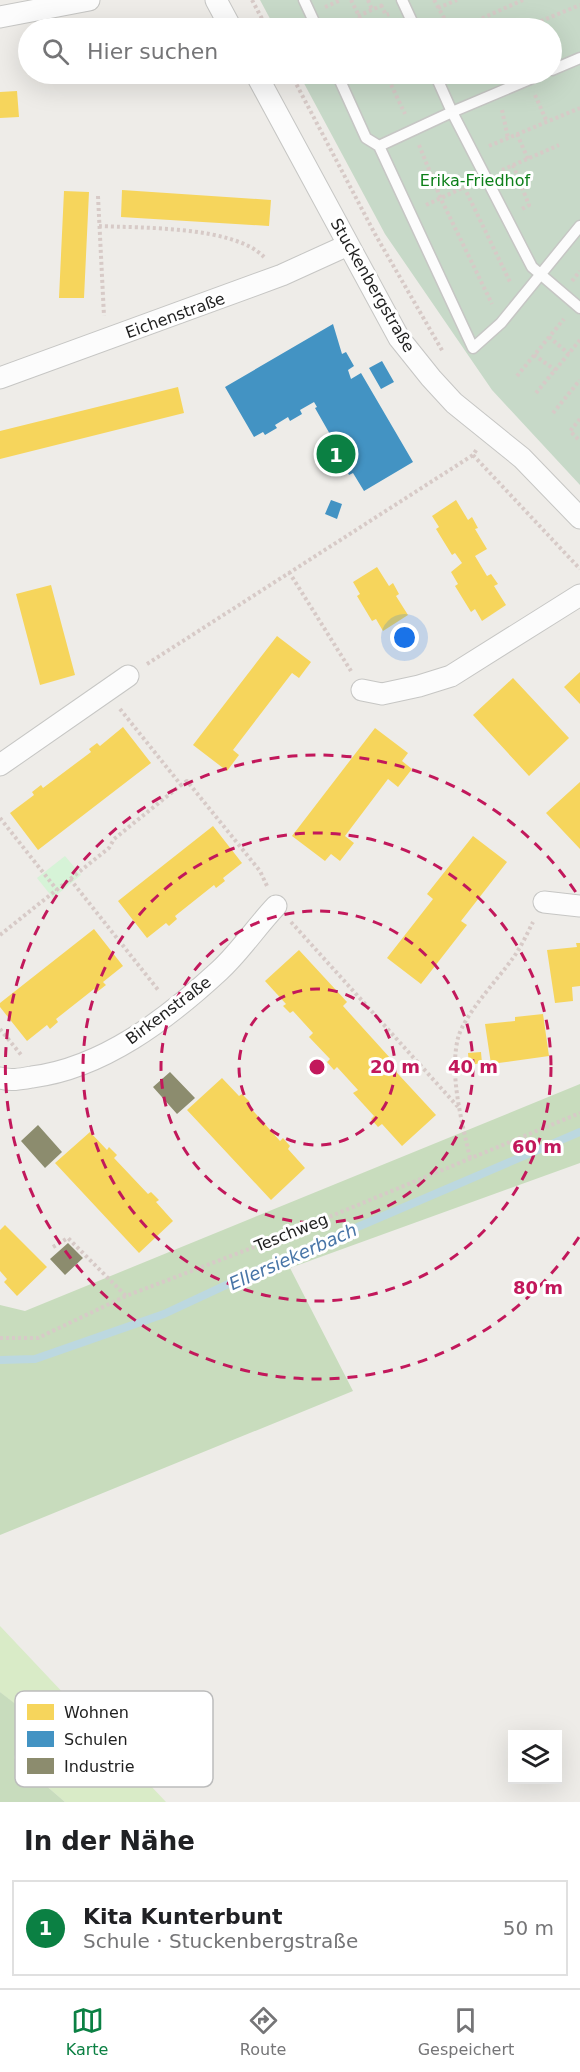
<!DOCTYPE html>
<html lang="de">
<meta charset="utf-8">
<style>
:root{--surface:#fff;--page:#f2f2f2;--text:#202124;--muted:#757577;--line:#e0e0e0;--accent:#0b8043}
body{margin:0;font-family:"DejaVu Sans",sans-serif;background:var(--page);color:var(--text)}
.controls{position:absolute;right:18px;bottom:18px;display:grid;overflow:hidden;border-radius:0px;box-shadow:0 6px 24px #0002}
.controls button{width:54px;height:54px;display:grid;place-items:center;padding:0;border:0;border-bottom:2px solid var(--line);background:var(--surface);color:var(--text);font:30px sans-serif}
.you{position:absolute;left:405px;top:638px;width:21px;height:21px;margin:-15px;border:4px solid #fff;border-radius:50%;background:#1a73e8;box-shadow:0 0 0 9px #1a73e833}
.badge{display:grid;place-items:center;width:39px;height:39px;border-radius:50%;background:var(--accent);color:#fff;font-size:20px;font-weight:700}
.pin{position:absolute;translate:-50% -50%;border:3px solid #fff;box-shadow:0 2px 6px #0006}
.list{margin:0;padding:0;list-style:none}
h2{display:flex;justify-content:space-between;align-items:center;height:78px;margin:0;padding:0 24px;font-size:26px}
h2 small{font-size:20px;font-weight:400;color:var(--muted)}
.list li{display:grid;grid-template-columns:39px 1fr auto;gap:18px;align-items:center;box-sizing:border-box;height:96px;margin:0 12px 12px;padding:0 12px;border:2px solid var(--line);border-radius:0px}
.list b{display:block;font-size:22px;white-space:nowrap}
.list p{margin:0;font-size:20px;white-space:nowrap;color:var(--muted)}
.list em{font-size:20px;font-style:normal;color:var(--muted)}
.icon{flex:none;width:33px;height:33px;fill:none;stroke:currentColor;stroke-width:2;stroke-linecap:round;stroke-linejoin:round}
.map{position:relative;flex:none;width:580px;height:1802px;overflow:hidden}
.search{position:absolute;background:var(--surface);box-shadow:0 6px 24px #0002;left:18px;right:18px;top:18px;height:66px;display:flex;align-items:center;gap:15px;box-sizing:border-box;padding:0 21px;border-radius:33px;color:var(--muted);font-size:22px}
.sheet{height:186px;background:var(--surface)}
nav{display:flex;justify-content:space-around;align-items:center;box-sizing:border-box;height:84px;border-top:2px solid var(--line);background:var(--surface);font-size:16px;color:var(--muted)}
nav a{display:grid;justify-items:center;gap:3px}
nav .on{color:var(--accent)}
.map>svg:first-child{display:block}
.grass{fill:#d9ebc7}
.forest{fill:#c8dcbd}
.cemetery{fill:#c7d9c8}
.park{fill:#d6f3d7}
.homes{fill:#f6d55c}
.schools{fill:#4393c3}
.industry{fill:#8c8c6e}
.lines{fill:none;stroke-linecap:round;stroke-linejoin:round}
.stream{stroke:#bcd8e0;stroke-width:8}
.lane-casing{stroke:#c6c6c4;stroke-width:13}
.street-casing{stroke:#c6c6c4;stroke-width:23}
.path{stroke:#d7cac7;stroke-width:4;stroke-dasharray:3 3;stroke-linecap:butt}
.lane{stroke:#fcfcfc;stroke-width:10}
.street{stroke:#fcfcfc;stroke-width:21}
.ring{fill:none;stroke:#c2185b;stroke-width:3;stroke-dasharray:10 8}
.labels{text-anchor:middle;stroke-width:6;stroke-linejoin:round;paint-order:stroke}
.park-label{font-size:16px;fill:#0c7f19;stroke:#fff}
.street-label{font-size:16px;fill:#1f1f1f;stroke:#fff}
.water-label{font-size:18px;font-style:italic;fill:#4875a7;stroke:#fff}
.key{fill:#fff;stroke:#bcbcbc;stroke-width:1.5}
.key-label{font-size:16px;fill:#1f1f1f}
.centre{fill:#c2185b;stroke:#fff;stroke-width:3}
.ring-label{font-size:18px;text-anchor:middle;font-weight:bold;fill:#c2185b;stroke:#fff;stroke-width:6;stroke-linejoin:round;paint-order:stroke}
</style>
<div class="map">
<svg width="580" height="1802" viewBox="0 0 580 1802">
<rect width="100%" height="100%" fill="#eeece8"/>
<path class="grass" d="M 0,1626 L 166,1802 L 65,1802 L 14,1758 L 27,1714 L 0,1692 Z"/>
<path class="forest" d="M 580,1084 L 580,1163 L 290,1268 L 353,1391 L 0,1535 L 0,1305 L 25,1311 Z
M 0,1692 L 27,1713 L 14,1758 L 65,1802 L 0,1802 Z"/>
<path class="cemetery" d="M 260,0 L 580,0 L 580,485 L 492,390 L 385,234 L 299,74 L 552,74 L 552,28 L 275,28 Z"/>
<path class="park" d="M 65,856 L 81,875 L 53,898 L 37,878 Z"/>
<path class="homes" d="M 73,74 L 200,74 L 199,82 L 72,77 Z
M 17,91 L 19,117 L 0,118 L 0,92 Z
M 122,190 L 271,200 L 269,226 L 121,217 Z
M 64,191 L 89,192 L 84,298 L 59,298 Z
M 178,387 L 184,413 L 0,459 L 0,431 Z
M 456,500 L 468,520 L 472,517 L 478,528 L 475,529 L 487,549 L 475,556 L 487,576 L 491,574 L 498,584 L 494,586 L 506,605 L 482,621 L 475,609 L 471,612 L 455,586 L 458,584 L 451,572 L 462,563 L 455,553 L 452,555 L 436,529 L 439,527 L 432,516 Z
M 377,567 L 389,586 L 393,583 L 399,594 L 396,596 L 408,615 L 383,631 L 376,619 L 372,621 L 357,596 L 360,594 L 353,582 Z
M 51,585 L 75,675 L 40,685 L 16,594 Z
M 277,636 L 311,662 L 299,678 L 292,673 L 233,750 L 239,755 L 227,771 L 193,745 Z
M 580,672 L 580,704 L 564,687 Z
M 513,678 L 569,738 L 529,776 L 473,715 Z
M 123,727 L 151,763 L 38,850 L 10,813 L 34,795 L 32,792 L 41,785 L 43,788 L 91,752 L 89,749 L 97,743 L 100,746 Z
M 375,728 L 408,753 L 402,761 L 412,769 L 398,787 L 388,779 L 345,836 L 354,843 L 340,861 L 331,854 L 325,861 L 292,836 Z
M 580,782 L 580,849 L 546,813 Z
M 213,826 L 242,863 L 223,878 L 225,881 L 216,888 L 214,885 L 175,916 L 177,919 L 169,926 L 166,923 L 147,938 L 118,901 Z
M 473,836 L 507,862 L 461,921 L 467,925 L 421,984 L 387,958 L 433,899 L 427,894 Z
M 94,929 L 123,966 L 103,982 L 106,985 L 97,992 L 94,989 L 56,1019 L 58,1022 L 50,1029 L 47,1025 L 27,1041 L 0,1007 L 0,1003 Z
M 576,943 L 580,943 L 580,986 L 572,987 L 573,1001 L 555,1003 L 547,950 L 577,947 Z
M 299,950 L 347,1002 L 343,1006 L 391,1059 L 387,1062 L 436,1115 L 402,1146 L 382,1124 L 378,1127 L 371,1119 L 374,1116 L 353,1093 L 358,1090 L 337,1067 L 334,1070 L 327,1062 L 330,1059 L 309,1037 L 313,1033 L 293,1011 L 290,1013 L 283,1006 L 286,1004 L 265,981 Z
M 543,1014 L 549,1056 L 491,1064 L 485,1024 L 515,1021 L 515,1017 Z
M 481,1052 L 482,1063 L 469,1065 L 468,1053 Z
M 222,1078 L 239,1096 L 242,1094 L 250,1102 L 247,1104 L 280,1141 L 283,1138 L 290,1146 L 288,1149 L 305,1168 L 271,1200 L 187,1110 Z
M 90,1132 L 107,1150 L 109,1147 L 117,1155 L 114,1158 L 148,1194 L 151,1192 L 159,1200 L 156,1202 L 173,1221 L 139,1253 L 55,1163 Z
M 5,1225 L 47,1267 L 17,1296 L 4,1282 L 7,1279 L 0,1271 L 0,1230 Z"/>
<path class="schools" d="M 333,324 L 342,354 L 346,352 L 354,366 L 348,370 L 351,379 L 361,373 L 413,462 L 364,491 L 353,473 L 349,475 L 343,463 L 346,462 L 338,448 L 335,450 L 328,438 L 331,436 L 315,408 L 317,407 L 314,402 L 300,410 L 302,414 L 290,421 L 288,417 L 275,425 L 277,428 L 265,435 L 263,432 L 254,437 L 225,387 Z
M 382,361 L 394,382 L 381,389 L 369,368 Z
M 331,500 L 342,504 L 337,519 L 325,514 Z"/>
<path class="industry" d="M 170,1072 L 195,1098 L 177,1114 L 153,1087 Z
M 38,1125 L 62,1152 L 45,1168 L 21,1141 Z
M 68,1243 L 83,1258 L 65,1275 L 50,1259 Z"/>
<g class="lines">
<path class="stream" d="M 0,1360 L 35,1359 L 164,1314 L 271,1264 L 580,1132"/>
<defs>
<path id="lane" d="M 304,0 L 317,28
M 402,0 L 415,28
M 552,70 L 580,58
M 337,74 L 366,138 L 379,146 L 473,348 L 501,323 L 580,226
M 435,74 L 452,112 L 532,267 L 580,308
M 379,146 L 452,112 L 542,74"/>
<path id="street" d="M 216,0 L 231,28
M 0,17 L 89,0
M 256,74 L 399,338 L 431,378 L 454,403 L 522,458 L 580,518
M 0,378 L 282,275 L 348,245
M 362,690 L 382,694 L 419,686 L 451,676 L 580,595
M 0,765 L 128,676
M 544,902 L 580,906
M 0,1078 C 11,1081 21,1079 32,1077 C 103,1068 167,1019 219,971 C 240,952 256,927 276,906"/>
</defs>
<use href="#lane" class="lane-casing"/>
<use href="#street" class="street-casing"/>
<path class="path" d="M 252,0 L 267,28
M 351,0 L 365,28
M 368,0 L 372,10
M 434,0 L 450,28
M 381,5 L 386,15 L 389,14
M 325,7 L 341,0
M 438,8 L 457,0
M 358,16 L 385,4
M 460,28 L 523,0
M 524,28 L 580,5
M 291,74 L 375,234 L 443,352
M 386,74 L 405,114
M 472,74 L 477,84
M 535,95 L 547,122
M 502,110 L 508,138
M 517,134 L 528,159
M 419,145 L 441,199 L 492,304
M 489,146 L 580,108
M 513,165 L 529,205 L 520,210
M 502,170 L 559,145
M 464,187 L 511,284
M 98,196 L 104,316
M 426,205 L 471,184
M 99,226 C 142,228 234,226 264,257
M 572,281 L 580,271
M 549,337 L 569,354
M 534,355 L 555,370
M 517,376 L 564,319
M 536,393 L 580,340
M 553,413 L 580,380
M 580,419 L 570,431 L 580,441
M 473,455 L 580,569
M 289,572 L 351,671
M 147,664 L 473,455 L 477,449
M 120,709 L 181,785 L 187,781 L 260,871 L 267,886
M 0,818 L 57,890
M 70,879 L 159,991
M 291,922 L 459,1108
M 0,935 L 109,848 L 114,839 L 181,785
M 0,1029 L 22,1056
M 470,1158 C 462,1122 449,1075 458,1038 C 464,1015 498,979 513,958 C 521,947 527,934 533,922
M 53,1247 L 68,1238 L 126,1296
M 0,1338 L 38,1338 L 126,1296 L 283,1236 L 580,1113"/>
<use href="#lane" class="lane"/>
<use href="#street" class="street"/>
</g>
<g class="ring">
<circle cx="317" cy="1067" r="78"/>
<circle cx="317" cy="1067" r="156"/>
<circle cx="317" cy="1067" r="234"/>
<path d="M579 1237A312 312 0 1 1 579 897"/>
</g>
<g class="labels">
<g class="park-label">
<text x="475" y="186">Erika-Friedhof</text>
</g>
<g class="street-label">
<text transform="translate(373 285) rotate(60)" y="6">Stuckenbergstraße</text>
<text transform="translate(175 315) rotate(-20)" y="6">Eichenstraße</text>
<text transform="translate(168 1010) rotate(-37)" y="6">Birkenstraße</text>
<text transform="translate(291 1232) rotate(-22)" y="6">Teschweg</text>
</g>
<g class="water-label">
<text transform="translate(293 1257) rotate(-24)" y="6">Ellersiekerbach</text>
</g>
</g>
<rect x="15" y="1691" width="198" height="96" rx="9" class="key"/>
<rect x="27" y="1704" width="27" height="16" fill="#f6d55c"/>
<rect x="27" y="1731" width="27" height="16" fill="#4393c3"/>
<rect x="27" y="1758" width="27" height="16" fill="#8c8c6e"/>
<g class="key-label">
<text x="64" y="1718">Wohnen</text>
<text x="64" y="1745">Schulen</text>
<text x="64" y="1772">Industrie</text>
</g>
<circle cx="317" cy="1067" r="9" class="centre"/>
<g class="ring-label">
<text x="395" y="1073">20 m</text>
<text x="473" y="1073">40 m</text>
<text x="537" y="1153">60 m</text>
<text x="538" y="1294">80 m</text>
</g>
</svg>
<div class="controls">
<button><svg class="icon" aria-label="layers" viewBox="0 0 24 24"><path d="M12 4l9 5-9 5-9-5zM3 14l9 5 9-5"/></svg></button>
</div>
<div class="you"></div>
<div class="pin badge" style="left:336px;top:454px">1</div>
<div class="search"><svg class="icon" aria-label="search" viewBox="0 0 24 24"><circle cx="10" cy="10" r="6"/><path d="M15 15l6 6"/></svg>Hier suchen</div>
</div>
<section class="sheet">
<h2>In der Nähe<small></small></h2>
<ul class="list">
<li><span class="badge">1</span><div><b>Kita Kunterbunt</b><p>Schule · Stuckenbergstraße</p></div><em>50 m</em></li>
</ul>
</section>
<nav>
<a class="on"><svg class="icon" aria-label="map" viewBox="0 0 24 24"><path d="M3 6l6-2 6 2 6-2v14l-6 2-6-2-6 2zM9 4v14M15 6v14"/></svg>Karte</a>
<a><svg class="icon" aria-label="directions" viewBox="0 0 24 24"><path d="M12 3l9 9-9 9-9-9zM9 14v-3h6M13 9l2 2-2 2"/></svg>Route</a>
<a><svg class="icon" aria-label="saved" viewBox="0 0 24 24"><path d="M7 4h10v16l-5-4-5 4z"/></svg>Gespeichert</a>
</nav>
